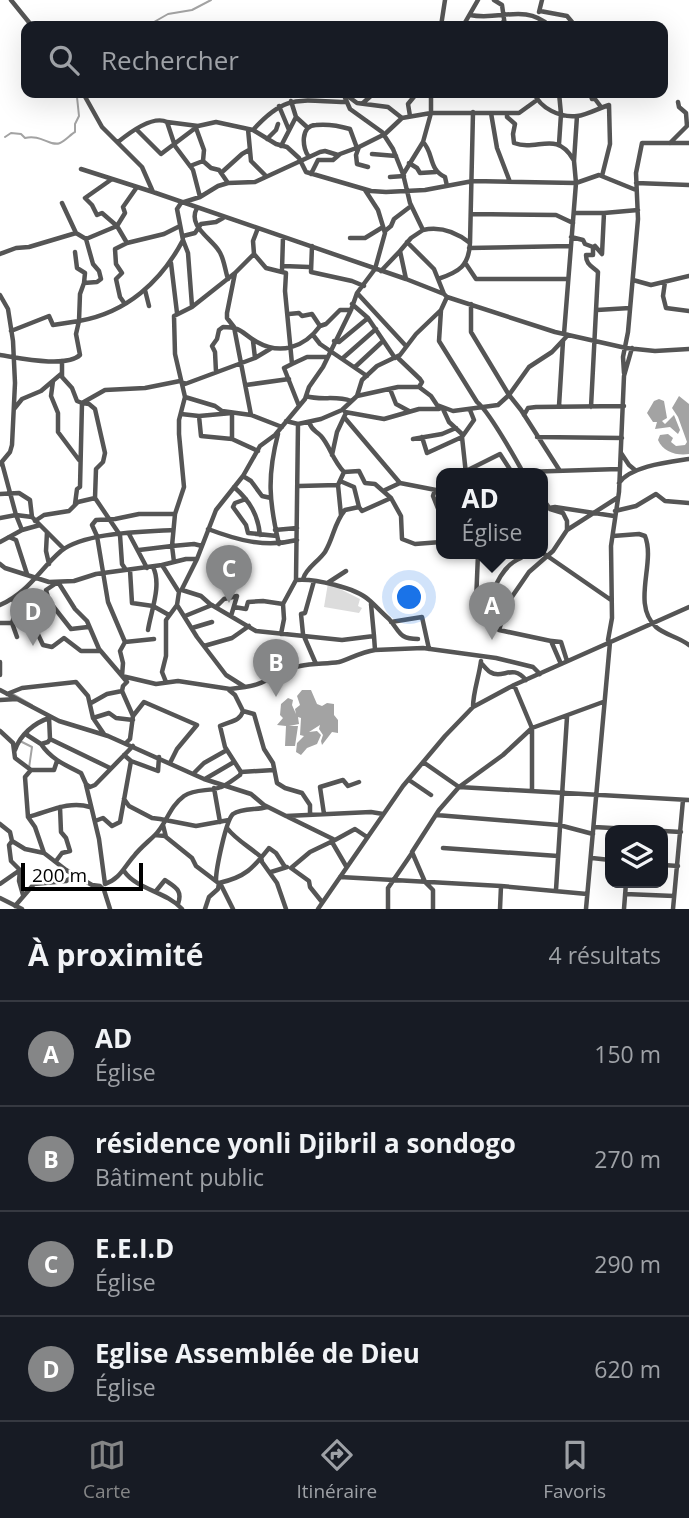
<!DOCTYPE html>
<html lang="fr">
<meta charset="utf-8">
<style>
:root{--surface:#171b24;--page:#20242c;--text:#f1f3f6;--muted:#9ea1a6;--line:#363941;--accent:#858687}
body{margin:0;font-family:"Open Sans",sans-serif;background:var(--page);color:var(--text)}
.controls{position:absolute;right:21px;bottom:21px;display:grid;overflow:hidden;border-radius:14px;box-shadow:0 7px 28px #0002}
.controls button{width:63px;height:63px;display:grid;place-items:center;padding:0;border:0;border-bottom:2px solid var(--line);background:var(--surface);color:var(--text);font:35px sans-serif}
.scale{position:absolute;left:21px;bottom:18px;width:122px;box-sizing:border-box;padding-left:7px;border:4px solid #000;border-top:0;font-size:19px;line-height:24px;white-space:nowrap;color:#000;-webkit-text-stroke:5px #fff;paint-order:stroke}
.you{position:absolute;left:410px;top:598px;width:24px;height:24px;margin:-18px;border:5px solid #fff;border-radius:50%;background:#1a73e8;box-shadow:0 0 0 10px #1a73e833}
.badge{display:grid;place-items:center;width:46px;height:46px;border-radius:50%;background:var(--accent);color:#fff;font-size:23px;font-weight:700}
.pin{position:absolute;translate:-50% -58px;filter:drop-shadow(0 2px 4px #0008)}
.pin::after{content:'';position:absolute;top:37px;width:24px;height:21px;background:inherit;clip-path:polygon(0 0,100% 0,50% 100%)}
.popup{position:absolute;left:436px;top:468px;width:112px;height:91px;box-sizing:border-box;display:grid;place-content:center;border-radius:14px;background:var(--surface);filter:drop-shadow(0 2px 5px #0005);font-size:23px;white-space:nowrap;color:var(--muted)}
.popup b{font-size:26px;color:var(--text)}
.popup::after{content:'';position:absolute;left:50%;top:100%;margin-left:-14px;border:14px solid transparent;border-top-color:var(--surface)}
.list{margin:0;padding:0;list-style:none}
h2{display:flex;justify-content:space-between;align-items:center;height:91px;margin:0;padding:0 28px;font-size:30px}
h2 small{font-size:23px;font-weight:400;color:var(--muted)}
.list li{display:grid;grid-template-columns:46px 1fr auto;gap:21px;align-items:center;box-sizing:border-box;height:105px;padding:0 28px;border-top:2px solid var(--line)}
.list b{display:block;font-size:26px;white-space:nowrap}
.list p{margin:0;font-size:23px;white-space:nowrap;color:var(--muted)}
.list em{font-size:23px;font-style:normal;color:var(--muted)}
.icon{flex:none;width:38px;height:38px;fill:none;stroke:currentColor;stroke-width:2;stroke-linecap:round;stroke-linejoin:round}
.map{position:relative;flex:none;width:689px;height:909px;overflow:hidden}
.search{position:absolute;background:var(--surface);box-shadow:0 7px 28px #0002;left:21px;right:21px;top:21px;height:77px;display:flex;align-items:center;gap:18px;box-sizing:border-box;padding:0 24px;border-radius:14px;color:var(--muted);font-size:26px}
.sheet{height:511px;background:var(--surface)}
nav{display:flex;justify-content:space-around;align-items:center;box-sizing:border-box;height:98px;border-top:2px solid var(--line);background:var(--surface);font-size:19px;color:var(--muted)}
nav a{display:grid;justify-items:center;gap:4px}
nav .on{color:var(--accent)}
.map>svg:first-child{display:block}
.green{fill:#dcdcdc}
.water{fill:#a3a3a3}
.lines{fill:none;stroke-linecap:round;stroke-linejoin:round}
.stream{stroke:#a3a3a3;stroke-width:2}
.minor{stroke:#555;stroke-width:4.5}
</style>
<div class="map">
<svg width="689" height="909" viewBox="0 0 689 909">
<rect width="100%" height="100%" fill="#fff"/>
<path class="green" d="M 328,583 L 360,599 L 358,606 L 362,608 L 359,613 L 324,607 Z"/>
<path class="water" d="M 679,396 L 689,404 L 689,454 C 677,456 663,452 658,440 L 660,435 L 668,434 L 673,438 L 671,442 L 676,446 L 685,445 L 687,442 L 678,417 L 672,408 Z
M 659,399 L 664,401 L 667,418 L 662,421 L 665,424 L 674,415 L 680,430 L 678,434 L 670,427 L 655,429 L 657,422 L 653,422 L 647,413 L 654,401 Z
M 302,690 L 311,690 L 317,704 L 322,706 L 327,703 L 334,704 L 334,715 L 338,720 L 338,733 L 332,732 L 322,745 L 321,741 L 323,735 L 319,729 L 320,725 L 309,732 L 317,731 L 321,735 L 317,744 L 307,748 L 301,755 L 296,752 L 297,743 L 304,736 L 300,735 L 301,718 L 298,717 L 299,724 L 289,726 L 298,726 L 295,746 L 285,746 L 286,726 L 277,725 L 283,718 L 280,715 L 281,704 L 288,698 L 293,700 L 292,705 L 296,714 L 295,709 L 300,705 L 297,696 Z"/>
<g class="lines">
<path class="stream" d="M 147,26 L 168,14 L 192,10 L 211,0
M 5,137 L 11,133 L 21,134 L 25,138 C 41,134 50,147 60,143 C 65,141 71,134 75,132 L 75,124 L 79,116 L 77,97 L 79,96
M 13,694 L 32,705
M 20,741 L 32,747 L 29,768"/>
<path class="minor" d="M 11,0 L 32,26
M 494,0 L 502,5 L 505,26
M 540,11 L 567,16 L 572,22 L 571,26
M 539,12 L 542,0
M 470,15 C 500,21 524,3 550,26
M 441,26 L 445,0
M 463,26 L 478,0
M 499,26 L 504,21
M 83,93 L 102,127 L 142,167 L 153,192 L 406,279 L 444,294 L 447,297 L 555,332 L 626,348 L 655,351 L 689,349
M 343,93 L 350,109 L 382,132 L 393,149 L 403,174 L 410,203 L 423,230 L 411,238 L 400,251 L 406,279
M 534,93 C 540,108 560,118 577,116 C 587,115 599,108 609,105 L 610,144 L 602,176
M 590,93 L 592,99 L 595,99 L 601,107
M 345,94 L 357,103 L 388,107 L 402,118
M 291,101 L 296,117 L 308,128
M 363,103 L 374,93
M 279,106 L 289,130
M 491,113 L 497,148 L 510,182
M 507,113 L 507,117 L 515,124 L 513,134 L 514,143 C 537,152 556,130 573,159
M 410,116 L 408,104 L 417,93
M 198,126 L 167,122 L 175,146 L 193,170 L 200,197
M 196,128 L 204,150 L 203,161 L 211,168 L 219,170 L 228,183
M 248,129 L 251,161 L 266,176
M 137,130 L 161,154 L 198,126 L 216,122 L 253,130 L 276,144 L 287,147 L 299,158 L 306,172 L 371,191 L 386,192 L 425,190 L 473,181 L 576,183 L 599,175 L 636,190
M 253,130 C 286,93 299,101 345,102
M 267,139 L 276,130 L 278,124
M 118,142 C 129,133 153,115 167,122
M 423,142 C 434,153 428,169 445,177 L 447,186
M 670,143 L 687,126 L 686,113 L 679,107 L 678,102
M 559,144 L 561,114 L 559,93
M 281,146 L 296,117
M 359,147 L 356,155 L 357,164 L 368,167
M 372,154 L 396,156
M 309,157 C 302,149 300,125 316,125 C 326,124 340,126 350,129 L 357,148
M 409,163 L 417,168 L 420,173 L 436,172
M 190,166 L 203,161
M 81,169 L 153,192
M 221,173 L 242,154 L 249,150
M 404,173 L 423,142 L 431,113 L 519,113 L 537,100
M 311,174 L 318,160 L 333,160 L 340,154 L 359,147 L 385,134 L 402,118 L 431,113 L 431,93
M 390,177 L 404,176
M 112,179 L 85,198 L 92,205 L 97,215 L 102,213 L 117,226 L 127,243
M 636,183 L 689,185
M 365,190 L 378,210 L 385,233 L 375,269 L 357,293 L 351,310 L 323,367 L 309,387 L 305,399 L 275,435 L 260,446 L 243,476 L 216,510 L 197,559 L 186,559 L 162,565 L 179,592 L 177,605 L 197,637 L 226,675 L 245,687 C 269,684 278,670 300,666 C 313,663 326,664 339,662 C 351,658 362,652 375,650
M 197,208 C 187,226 211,238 219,251 C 224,258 225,270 228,279
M 574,213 L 604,213
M 472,214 L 556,215 L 573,223
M 423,230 C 441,226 456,232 470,243 C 469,266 459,272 438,279
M 385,231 L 391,226 L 394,219 L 411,206
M 183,236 L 195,233 L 201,224 L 216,222 L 223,218
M 571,237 L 583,240 L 585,244 L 593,247 L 593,255 L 586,255 C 586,265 592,266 598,272 L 591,407
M 350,238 L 365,238 L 383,227
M 86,239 L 117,226 L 125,213 L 123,207 L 137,187
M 183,240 L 188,253 L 192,306
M 407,242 L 434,269 L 444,294
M 470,243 L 473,112
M 312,246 L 311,272 L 352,281 L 364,286
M 595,246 L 602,254 L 604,213 L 638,210
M 469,248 L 570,246
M 75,252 L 77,268 L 85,273 L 84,283
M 0,254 L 16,248 L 29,247 L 76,233
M 254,254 L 266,268 L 286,273 L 285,291 L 292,364 L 284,368 L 299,406
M 171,263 L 177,313
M 466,264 L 476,279 L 568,279
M 283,266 L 309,267
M 282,270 L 283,237
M 381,271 L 400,251
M 633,280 L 651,285 L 689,276
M 665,282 L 663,296 L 666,308 L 689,311
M 145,290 L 149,306
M 358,294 L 406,346
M 0,295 L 8,309 L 13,341 L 15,383 L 12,445 L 10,452 L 0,464
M 125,304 L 120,297 L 116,279 L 122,273 L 116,264 L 115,249 L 127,243 L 164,234 L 180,226
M 352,304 L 368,318 L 395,358
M 471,304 L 471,332 L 509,395
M 441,310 L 439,341 L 477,402 C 489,411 515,458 524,474
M 597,310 L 630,308
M 289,314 L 299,313 L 302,316 L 312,314 L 320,326
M 11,331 L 49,316 L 53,325 L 79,321 L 80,294 L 84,283 L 97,282 L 101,279 L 99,271 L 93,264 L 86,239 L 76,233 L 62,203
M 564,334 L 576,183 L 574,161 L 577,116
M 313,335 L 320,344 L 367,376
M 253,341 L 255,358
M 334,341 L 339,342 L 368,318
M 0,355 C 20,358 66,368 80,355 L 76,334 L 79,321 C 126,313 161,282 183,240 L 177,209 L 181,203 L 200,197 L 218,186 L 228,183 L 255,182 L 320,152 L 325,151 L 338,155
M 397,357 L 420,379 L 422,382 L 419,387
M 343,358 L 376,329
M 62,361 L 62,377 L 72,388 L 77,401 L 82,403 L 105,390 L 145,388 L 180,381 L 185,384 L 255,358 L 270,349
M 292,364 L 307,357 L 328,357
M 355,367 L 383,341
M 216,372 L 215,352 L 212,346 L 217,339 L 219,330 L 223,327 C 243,327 242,334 257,342 C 280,355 304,348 320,326 L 326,324 L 340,310 L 351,310
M 624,373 L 623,357 L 628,332 L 638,219 L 636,173 L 642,143 L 689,143
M 53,381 L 51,396 L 58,413 L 58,432 L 79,460
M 246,385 L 289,379
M 390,389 L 396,404 L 409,411
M 509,395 L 529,367 L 552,352 L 568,335
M 306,396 C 321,401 336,395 351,401
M 357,396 L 362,380 L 377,366 L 400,355 L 416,334 L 441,310 L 447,297
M 185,397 L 215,406 L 222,411 L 251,415 L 282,427
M 559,406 L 563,341
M 14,409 L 22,399 L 41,391 L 61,374
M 443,409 L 449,422 L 462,434
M 345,412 L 384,419 L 419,409 L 439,409
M 346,413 L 344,417 L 400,483 L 441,491
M 181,414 L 199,416 L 232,413 L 232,439 L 258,451
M 251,415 L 234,327 L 227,318 L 227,313 L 235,273 L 254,254 L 253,241 L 258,228
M 524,415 L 528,408 L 536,407 L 624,406
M 199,416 L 201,436 L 232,439
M 286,421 L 298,424 L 321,419 L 342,410 L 357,396 L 398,387 L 419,387 L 431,396 L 437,405 L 453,411 L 498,405 L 509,395 L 521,410 L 560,471
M 309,422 C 312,431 315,430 321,436 C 330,446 332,459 344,472 L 338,485 L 341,515
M 278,434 C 267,476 269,502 279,544
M 422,437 L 427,453 L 462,437
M 537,437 L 622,438
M 413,439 L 442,434 L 456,428
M 621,453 L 629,465 L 635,470
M 332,455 L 337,432 L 344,417
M 2,463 L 16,515 L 22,530
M 466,471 L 500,454 L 513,474
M 344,472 L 359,471 L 365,483 L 375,484 L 391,498
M 523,472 L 619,469
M 466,474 L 462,437 L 474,420 L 470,410
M 243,476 L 251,481 L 262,496 L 271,498
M 340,481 L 354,487 L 359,507
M 619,483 C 631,466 669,462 689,459
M 299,486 L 338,485
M 234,487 C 250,501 258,515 260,535
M 385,490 L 400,483
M 435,490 L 433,496 L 441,516
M 0,494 L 19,493 L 30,500 L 32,517 L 47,532 L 46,551 L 49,564
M 246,499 L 235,503 L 233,507 L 246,525 L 248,533 L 277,536
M 543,499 L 550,509 L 563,513 L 567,521 L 567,529
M 75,504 L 77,489 L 80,487 L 82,403 L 89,404 L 95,409 L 105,453 L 103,462 L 96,469 L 95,498 L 120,535 L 122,564 L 126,570
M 543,509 L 555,507 L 614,516
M 615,511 L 636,506 L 656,494 L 665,501 L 689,503
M 0,518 L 16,515 L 32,517
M 35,521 L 44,515 L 69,511 L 78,502 L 95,498
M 208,529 C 237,540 265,548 297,540
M 275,530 L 297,528
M 47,532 L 64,549
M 129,534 L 147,568
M 613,536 L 639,534 L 645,536 C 656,563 631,604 656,627 C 665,635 679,637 689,645
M 9,537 L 16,540 L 27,574
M 0,542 L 22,530 L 40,525
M 202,546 L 194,544 L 172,546 L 175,514 L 184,487 L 179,434 L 179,420 L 185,397 L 175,354 L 174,316 L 192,307 L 235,273
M 139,550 L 172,546 L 174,562
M 543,553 L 611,600
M 478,554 L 476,602 L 507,604
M 0,564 L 5,568 L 49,582 L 74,581 L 96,574 L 162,565
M 130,570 L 132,603 L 153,606 L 169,615
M 303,579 C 306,568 318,562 325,552 C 334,537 334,523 345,510 L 359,507 L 362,511 L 391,498 L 401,516 L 402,539 L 415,544 L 441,542
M 296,580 C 314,578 356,588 369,600 C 375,605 382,613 389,619 C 400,631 398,639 418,639
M 314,581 L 305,613 L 301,614 L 303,634 L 316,664
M 329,582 L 346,571
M 182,589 L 197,559
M 182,590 L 201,596 L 210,604 L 256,631 L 342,640 L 374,636 L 375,650 L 423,648 L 496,658 L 533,667 L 540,674
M 13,600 L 21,612 L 34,626 L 43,645 L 52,647 L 64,638 L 81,651 L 100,651
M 492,603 C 492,586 505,564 521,558 L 522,554
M 371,604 L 374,636
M 0,605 C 29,592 39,570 61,551 C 85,532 143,532 173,530
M 216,607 L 224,599 L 237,596 L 231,616
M 234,607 L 246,609 L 248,602 L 263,601 L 283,604
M 17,608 L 12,623 L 17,637
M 185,616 L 212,605
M 391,622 L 422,617 L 429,649
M 0,623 L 12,623
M 88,627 L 71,629 L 49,601 L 46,590 L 58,582 L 75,609 L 87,621 L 99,649 L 122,676 L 156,684 L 178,681 L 230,689 L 245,687
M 192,628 L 212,622
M 148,630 C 151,611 162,585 153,567
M 281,634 L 284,619 L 283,604 L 296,580 L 298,424
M 552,641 L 561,642 L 567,661
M 125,642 L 154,639
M 204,646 L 232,638 L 249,626
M 0,662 L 0,675
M 481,663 C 484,666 487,670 490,672 C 503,680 512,663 526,680
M 561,664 L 551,641 L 499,630 L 507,604 L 529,572 L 553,551 L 567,530 L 617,498
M 166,682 L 162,672 L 166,656 L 166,620 L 177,605
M 514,685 L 532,728 L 603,702
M 0,690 L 59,721 L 108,736 L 204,779 L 251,794 L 264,805 L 286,816 L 371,812 L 383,814
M 229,690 L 235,695 L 243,711 L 254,714 L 264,749 L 273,763 L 277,783 L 285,788 L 302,793 L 310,805 L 310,814
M 7,694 L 22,688 L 76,682 L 88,696 L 93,718 L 104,734
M 0,700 L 17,699
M 91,703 L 107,694 L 122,691
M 473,707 C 473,692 479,677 481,661
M 243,711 C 240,722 229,721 220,726 L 225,747 L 241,772 L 274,770
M 133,716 L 122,691 L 123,686 L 127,682 L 122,676 L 123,663 L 120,651 L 125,642 L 108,602 L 97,536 L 92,525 L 96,520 L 115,519 L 139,514 L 175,514
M 49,717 L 50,739 L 110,768
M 93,718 L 109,713 L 116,718 L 133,720
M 0,731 L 13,743 L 15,758 L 31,770
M 27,733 L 27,735 L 41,744
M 50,739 L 48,742 L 41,744 C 51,759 65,765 81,773 L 86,784 L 90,787 L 95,785 L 133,746
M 126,743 L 130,739 L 133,716 L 144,702 L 197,725 L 177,749 L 170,763
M 15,750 C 20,735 34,723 49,718
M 124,755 L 131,761 L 158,771 L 159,757
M 423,762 L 459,787 L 689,800
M 193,774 L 204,763 L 227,750
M 205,779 L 234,762
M 409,780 L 431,795
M 86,785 L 99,839 L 105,884
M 214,788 L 220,822
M 124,799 L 129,806 L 152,818 L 160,819 L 196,826 L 229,820
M 324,814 L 320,787 L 343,780 L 348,786 L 359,782
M 436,815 L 559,825 L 593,834
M 28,817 L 25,777 L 31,770 L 54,770 L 57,761
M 288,817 L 335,840 L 310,852 L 291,868 L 309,881 L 310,887 L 322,902
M 95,821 L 103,818 L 112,826 L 120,822 L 131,761
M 0,824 L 10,832 L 12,841 L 25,849 L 44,853 L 66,870 L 92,885 L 100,886 L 104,890 L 110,909
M 163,825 L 166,837 L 192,858 L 196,866 L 221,885 L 233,909
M 594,827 L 648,830
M 227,828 C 236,840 250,847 261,857 L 262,862 L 277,883 L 286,909
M 663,831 L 681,832
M 155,835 C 167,823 169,807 184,796 C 196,788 209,792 221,787 C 227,785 234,779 240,775 L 241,772
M 335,840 L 355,829 L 367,837
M 12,841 L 9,845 L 11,861 L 20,870 L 19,881 L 23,895
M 332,842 L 346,866
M 443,848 L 558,856
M 44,853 L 35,827 L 28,817 C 48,812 69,800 90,807
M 592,858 L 610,860
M 56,861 L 62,853 L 70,851 L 66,838 L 61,832 L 60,807
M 663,865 L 678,866
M 124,871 C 137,890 166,891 182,909
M 271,872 L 287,867
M 340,877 L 501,886 L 587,894
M 216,880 C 216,869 226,820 233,814 C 242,808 257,810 267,807
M 0,884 L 20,870
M 105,884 C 120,879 124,867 134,856 C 140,848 148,842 155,835 L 165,836
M 556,890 L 567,717
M 156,891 L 165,880 C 175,887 183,890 178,904
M 625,894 L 674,896
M 0,898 L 22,909
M 15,906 L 34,884 L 66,881 L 76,875
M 205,909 L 209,897 L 218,889 L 219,883 C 246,877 253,868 269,848 L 276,853 L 285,867
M 318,909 L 403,786 L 445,736 L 473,707 L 514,685 L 689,607
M 388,909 L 388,888 L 412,853
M 433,909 L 433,890 L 425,882 L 412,852 L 439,810 L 459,787 L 503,755 L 532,728 L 532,790
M 500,909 L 501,886
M 586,909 L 610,642 L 608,640 L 612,618 L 611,546 L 619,492 L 624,376 L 632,348
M 624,909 L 626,883
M 673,909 L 683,800"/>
</g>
</svg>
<div class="controls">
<button><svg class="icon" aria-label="layers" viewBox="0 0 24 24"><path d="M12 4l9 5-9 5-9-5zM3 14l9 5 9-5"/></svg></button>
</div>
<div class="scale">200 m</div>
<div class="you"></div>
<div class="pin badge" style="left:492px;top:640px">A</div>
<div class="popup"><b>AD</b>Église</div>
<div class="pin badge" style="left:276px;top:697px">B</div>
<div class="pin badge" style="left:229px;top:603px">C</div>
<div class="pin badge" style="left:33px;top:646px">D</div>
<div class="search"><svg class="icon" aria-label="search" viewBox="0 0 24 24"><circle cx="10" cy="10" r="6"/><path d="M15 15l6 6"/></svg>Rechercher</div>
</div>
<section class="sheet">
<h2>À proximité<small>4 résultats</small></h2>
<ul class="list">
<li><span class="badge">A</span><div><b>AD</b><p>Église</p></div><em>150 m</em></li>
<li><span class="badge">B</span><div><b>résidence yonli Djibril a sondogo</b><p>Bâtiment public</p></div><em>270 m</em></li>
<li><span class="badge">C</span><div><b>E.E.I.D</b><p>Église</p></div><em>290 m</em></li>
<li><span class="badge">D</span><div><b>Eglise Assemblée de Dieu</b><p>Église</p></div><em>620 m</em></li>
</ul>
</section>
<nav>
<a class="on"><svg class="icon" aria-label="map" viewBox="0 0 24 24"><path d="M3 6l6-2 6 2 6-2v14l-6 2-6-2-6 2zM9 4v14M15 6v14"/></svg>Carte</a>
<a><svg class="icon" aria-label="directions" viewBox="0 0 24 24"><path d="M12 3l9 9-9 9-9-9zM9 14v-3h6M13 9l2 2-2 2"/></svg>Itinéraire</a>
<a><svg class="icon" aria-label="saved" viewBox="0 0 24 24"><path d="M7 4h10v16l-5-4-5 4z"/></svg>Favoris</a>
</nav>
